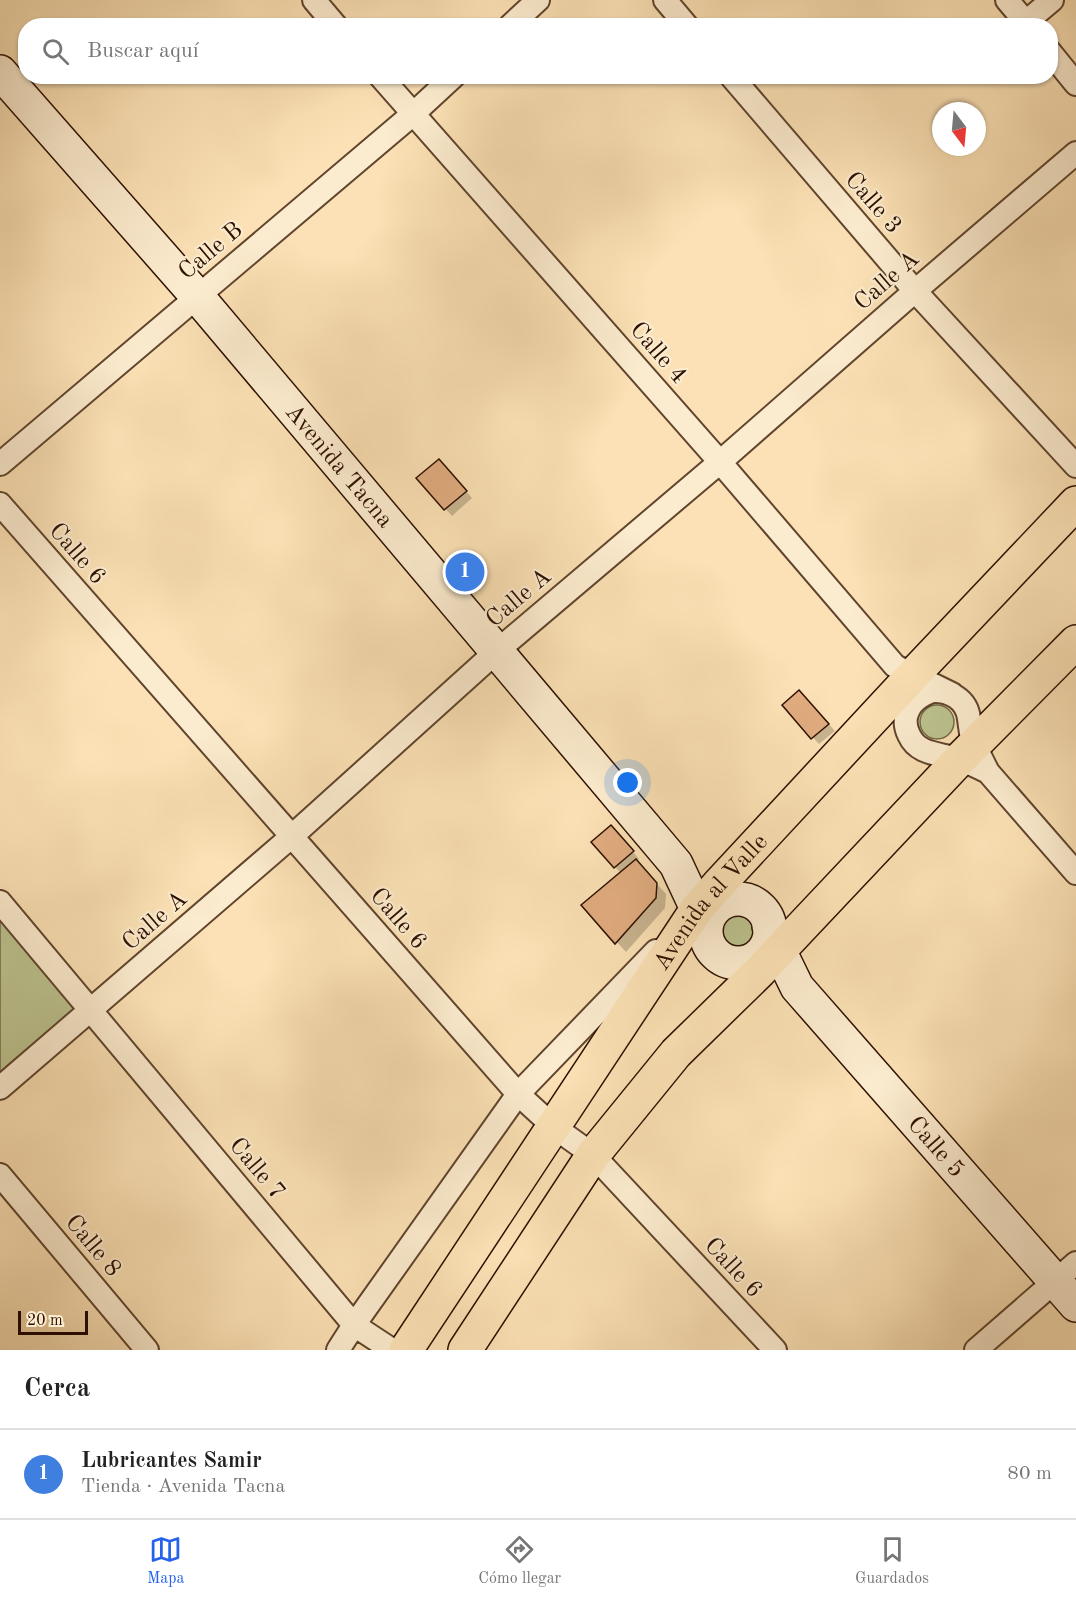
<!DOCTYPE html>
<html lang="es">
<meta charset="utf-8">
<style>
:root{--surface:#fff;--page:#f2f2f2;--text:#222;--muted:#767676;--line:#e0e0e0;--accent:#2563eb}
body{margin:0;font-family:"Old Standard TT",serif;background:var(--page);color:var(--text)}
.compass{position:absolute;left:932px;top:102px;width:54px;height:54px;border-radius:50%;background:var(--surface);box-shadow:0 2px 4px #0004;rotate:164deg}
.scale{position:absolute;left:18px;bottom:15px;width:70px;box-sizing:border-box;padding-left:6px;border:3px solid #2d1000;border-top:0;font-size:16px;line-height:21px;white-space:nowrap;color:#2d1000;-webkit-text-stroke:4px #fceccf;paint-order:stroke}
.you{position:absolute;left:628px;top:783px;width:21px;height:21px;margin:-15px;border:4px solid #fff;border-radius:50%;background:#1a73e8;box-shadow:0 0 0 9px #1a73e833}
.badge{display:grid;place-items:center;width:39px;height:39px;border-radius:50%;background:var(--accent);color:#fff;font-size:20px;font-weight:700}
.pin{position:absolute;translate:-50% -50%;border:3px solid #fff;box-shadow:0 2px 6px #0006}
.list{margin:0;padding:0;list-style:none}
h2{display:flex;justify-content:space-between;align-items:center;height:78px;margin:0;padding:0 24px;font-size:26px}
h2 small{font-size:20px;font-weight:400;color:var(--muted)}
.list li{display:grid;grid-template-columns:39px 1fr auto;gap:18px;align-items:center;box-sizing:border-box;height:90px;padding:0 24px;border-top:2px solid var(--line)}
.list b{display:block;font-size:22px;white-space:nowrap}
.list p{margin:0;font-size:20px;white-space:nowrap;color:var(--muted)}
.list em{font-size:20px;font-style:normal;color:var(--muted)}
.icon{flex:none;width:33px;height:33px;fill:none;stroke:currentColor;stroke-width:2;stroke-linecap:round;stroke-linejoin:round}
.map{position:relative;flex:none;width:1076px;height:1350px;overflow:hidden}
.search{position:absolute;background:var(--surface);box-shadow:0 2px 4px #0004;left:18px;right:18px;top:18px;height:66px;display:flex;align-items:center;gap:15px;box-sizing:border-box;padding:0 21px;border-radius:24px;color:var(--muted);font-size:22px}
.sheet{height:168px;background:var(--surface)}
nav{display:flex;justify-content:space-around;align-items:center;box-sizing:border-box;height:84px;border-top:2px solid var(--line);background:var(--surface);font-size:16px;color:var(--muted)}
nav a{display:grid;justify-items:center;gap:3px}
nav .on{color:var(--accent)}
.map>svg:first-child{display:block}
.green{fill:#bcc38f;stroke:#746a48;stroke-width:1.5}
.shadow{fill:#0003}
.building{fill:#e1ac80;stroke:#2d1000;stroke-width:1.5}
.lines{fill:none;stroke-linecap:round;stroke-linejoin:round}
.minor-casing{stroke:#60442d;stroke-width:26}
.secondary-casing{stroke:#2d1000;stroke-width:36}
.primary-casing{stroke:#2d1000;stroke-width:36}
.minor{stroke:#fceccf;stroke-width:22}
.secondary{stroke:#fceccf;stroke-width:33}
.primary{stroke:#fbe1b5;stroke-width:33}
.labels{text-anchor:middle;stroke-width:4.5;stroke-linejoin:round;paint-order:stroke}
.street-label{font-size:24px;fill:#2d1000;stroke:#fceccf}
</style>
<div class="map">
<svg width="1076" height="1350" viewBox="0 0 1076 1350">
<rect width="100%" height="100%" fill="#fbe1b5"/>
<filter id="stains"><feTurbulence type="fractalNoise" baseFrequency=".00333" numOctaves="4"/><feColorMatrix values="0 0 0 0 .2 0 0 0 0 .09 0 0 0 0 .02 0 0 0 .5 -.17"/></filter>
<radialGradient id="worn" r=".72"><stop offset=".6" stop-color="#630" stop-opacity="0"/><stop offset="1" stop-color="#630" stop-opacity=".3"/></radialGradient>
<path class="green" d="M920 722a17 17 0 1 1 34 0a17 17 0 1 1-34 0Z
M721 929a17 17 0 1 1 34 0a17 17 0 1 1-34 0Z
M 0,919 L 80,1011 L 0,1080 Z"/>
<path class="shadow" d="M 445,468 L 472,498 L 452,516 L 418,478 Z
M 806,699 L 835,731 L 819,744 L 784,706 Z
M 618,834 L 639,859 L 636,861 L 666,894 L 665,908 L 626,952 L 583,905 L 621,873 L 615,867 Z"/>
<path class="building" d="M 439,459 L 467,491 L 444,510 L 416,478 Z
M 799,690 L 829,724 L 811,739 L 782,705 Z
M 611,825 L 634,851 L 614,868 L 591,842 Z
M 636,859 L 657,883 L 656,898 L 615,944 L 581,905 Z"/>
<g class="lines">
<defs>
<path id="minor" d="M 314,0 L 336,26
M 665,0 L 687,26
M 1007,0 L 1029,26
M 1026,22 L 1052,0
M 510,26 L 538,0
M 1050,52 L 1076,84
M 380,76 L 720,462 L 895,666 L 952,694
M 731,76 L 915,291 L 1076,466
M 0,464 L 413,114 L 454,76
M 0,504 L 518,1094 L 554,1127 L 593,1155 L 775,1350
M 932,691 C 949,690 967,699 969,719 C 970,725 970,730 972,737 C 976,749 982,760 988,772 C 978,767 968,762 957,759 C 939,753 918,755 909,735 C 906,729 905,723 906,717 C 909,703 919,696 932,691 Z
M 988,772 L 1076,873
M 0,902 L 354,1325 L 392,1350
M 0,1088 L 291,837 L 497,651 L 720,462 L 915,291 L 1076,153
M 0,1175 L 147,1350
M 338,1350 L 354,1325 L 518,1094 L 656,951
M 976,1350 L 1076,1263"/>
<g id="secondary">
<path id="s1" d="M 0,72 L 197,296 L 676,864 L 697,909 L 706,937"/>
<circle cx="738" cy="931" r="32"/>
<path id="s2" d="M 769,926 L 779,950 L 797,987 L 1076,1305"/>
</g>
<g id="primary">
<path id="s3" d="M 406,1350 L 697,909 L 718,885 L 914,674 L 1076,503"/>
<path d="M 465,1350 L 593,1155 L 676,1053 L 760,971 L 960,759 L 1076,642"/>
</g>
</defs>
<use href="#minor" class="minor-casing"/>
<use href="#secondary" class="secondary-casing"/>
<use href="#primary" class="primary-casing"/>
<use href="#minor" class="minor"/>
<use href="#secondary" class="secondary"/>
<use href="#primary" class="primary"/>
</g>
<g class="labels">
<g class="street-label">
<text transform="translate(874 202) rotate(49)" y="8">Calle 3</text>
<text transform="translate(210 250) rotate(-40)" y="8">Calle B</text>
<text transform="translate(886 280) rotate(-41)" y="8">Calle A</text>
<text transform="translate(659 352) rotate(49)" y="8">Calle 4</text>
<text dy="8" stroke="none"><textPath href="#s1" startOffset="520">Avenida Tacna</textPath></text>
<text transform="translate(78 553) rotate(49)" y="8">Calle 6</text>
<text transform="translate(518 597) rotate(-40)" y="8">Calle A</text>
<text dy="8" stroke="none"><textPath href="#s3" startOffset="542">Avenida al Valle</textPath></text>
<text transform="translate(399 918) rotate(49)" y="8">Calle 6</text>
<text transform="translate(154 920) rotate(-41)" y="8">Calle A</text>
<text dy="8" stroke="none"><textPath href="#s2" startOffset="279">Calle 5</textPath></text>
<text transform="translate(258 1168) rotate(50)" y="8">Calle 7</text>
<text transform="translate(94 1245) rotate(50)" y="8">Calle 8</text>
<text transform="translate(734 1267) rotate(47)" y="8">Calle 6</text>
</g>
</g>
<rect width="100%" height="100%" filter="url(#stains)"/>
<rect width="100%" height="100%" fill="url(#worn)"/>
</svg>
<svg class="compass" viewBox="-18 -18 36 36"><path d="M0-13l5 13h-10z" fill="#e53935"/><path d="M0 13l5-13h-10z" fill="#767676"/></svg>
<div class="scale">20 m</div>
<div class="you"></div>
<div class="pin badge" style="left:465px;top:572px;background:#3f7fe0">1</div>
<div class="search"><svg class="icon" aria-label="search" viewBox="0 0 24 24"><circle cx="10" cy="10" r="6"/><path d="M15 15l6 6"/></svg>Buscar aquí</div>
</div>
<section class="sheet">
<h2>Cerca<small></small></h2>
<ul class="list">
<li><span class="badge" style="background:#3f7fe0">1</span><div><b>Lubricantes Samir</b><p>Tienda · Avenida Tacna</p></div><em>80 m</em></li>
</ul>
</section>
<nav>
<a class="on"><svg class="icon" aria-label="map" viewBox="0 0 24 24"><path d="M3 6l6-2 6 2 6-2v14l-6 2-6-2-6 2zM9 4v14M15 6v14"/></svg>Mapa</a>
<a><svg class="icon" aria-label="directions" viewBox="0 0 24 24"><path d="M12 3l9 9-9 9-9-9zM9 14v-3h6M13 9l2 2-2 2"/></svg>Cómo llegar</a>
<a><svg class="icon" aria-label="saved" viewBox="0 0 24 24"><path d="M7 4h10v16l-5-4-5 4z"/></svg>Guardados</a>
</nav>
